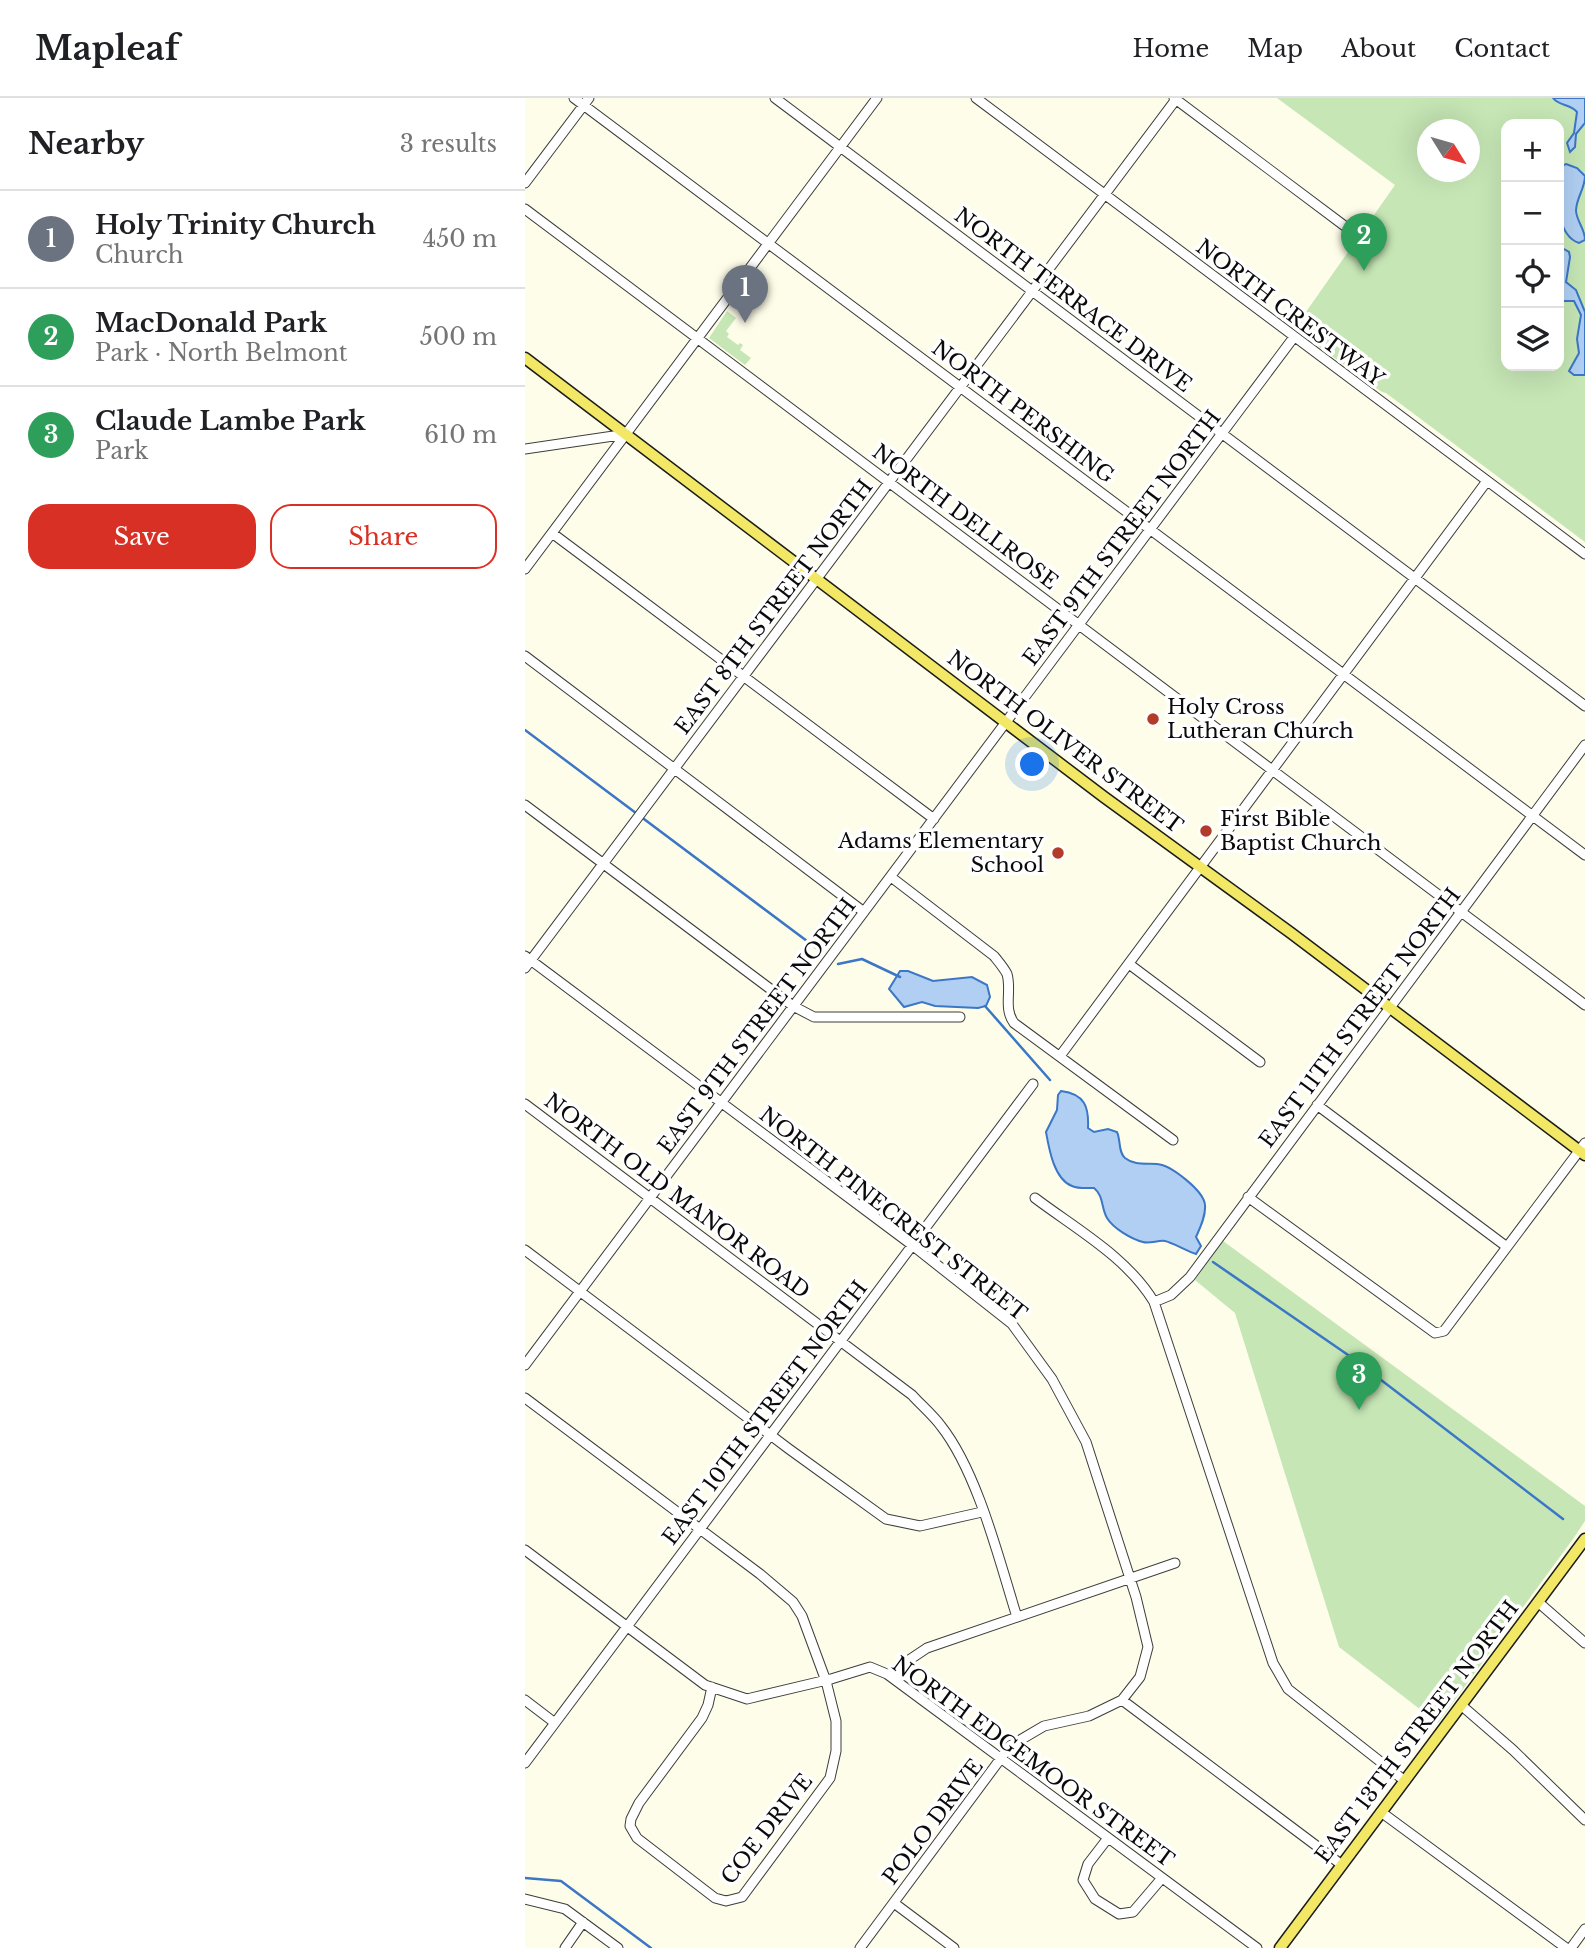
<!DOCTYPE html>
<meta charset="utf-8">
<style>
:root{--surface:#fff;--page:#f2f2f2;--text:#202124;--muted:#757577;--line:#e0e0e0;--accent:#d93025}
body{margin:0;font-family:"Libre Baskerville",serif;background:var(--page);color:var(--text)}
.controls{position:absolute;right:21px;top:21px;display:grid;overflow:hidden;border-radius:14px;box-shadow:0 7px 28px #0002}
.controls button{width:63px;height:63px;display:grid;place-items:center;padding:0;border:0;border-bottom:2px solid var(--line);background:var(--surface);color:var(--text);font:35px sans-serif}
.compass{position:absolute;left:892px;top:21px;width:63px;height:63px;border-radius:50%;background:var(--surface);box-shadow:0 7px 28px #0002;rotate:127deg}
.you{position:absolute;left:508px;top:667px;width:24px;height:24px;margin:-18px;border:5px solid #fff;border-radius:50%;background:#1a73e8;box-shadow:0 0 0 10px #1a73e833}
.badge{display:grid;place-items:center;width:46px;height:46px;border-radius:50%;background:var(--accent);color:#fff;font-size:23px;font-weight:700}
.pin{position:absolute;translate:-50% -58px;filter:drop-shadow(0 2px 4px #0008)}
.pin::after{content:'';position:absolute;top:37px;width:24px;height:21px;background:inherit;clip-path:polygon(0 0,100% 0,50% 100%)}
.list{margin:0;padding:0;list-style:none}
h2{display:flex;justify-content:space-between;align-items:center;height:91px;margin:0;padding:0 28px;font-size:30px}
h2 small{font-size:23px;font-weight:400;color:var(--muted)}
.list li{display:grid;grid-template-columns:46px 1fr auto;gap:21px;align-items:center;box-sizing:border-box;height:98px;padding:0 28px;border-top:2px solid var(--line)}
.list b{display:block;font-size:26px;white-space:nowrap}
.list p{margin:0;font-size:23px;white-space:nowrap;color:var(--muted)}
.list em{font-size:23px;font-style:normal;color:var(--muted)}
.actions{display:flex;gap:14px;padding:21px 28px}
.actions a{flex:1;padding:16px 0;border:2px solid var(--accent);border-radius:21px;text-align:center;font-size:24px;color:var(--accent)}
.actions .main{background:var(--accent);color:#fff}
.icon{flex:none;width:38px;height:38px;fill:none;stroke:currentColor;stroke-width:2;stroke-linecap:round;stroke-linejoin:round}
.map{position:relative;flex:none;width:1060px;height:1850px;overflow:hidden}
header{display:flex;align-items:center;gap:42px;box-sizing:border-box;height:98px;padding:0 35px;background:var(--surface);border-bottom:2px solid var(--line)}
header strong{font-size:33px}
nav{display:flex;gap:38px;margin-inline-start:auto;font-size:24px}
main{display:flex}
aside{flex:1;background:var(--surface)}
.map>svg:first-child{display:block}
.green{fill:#c6e6b5;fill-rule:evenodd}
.water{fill:#b0cff3;stroke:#3b77c6;stroke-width:2}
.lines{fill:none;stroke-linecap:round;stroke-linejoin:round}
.stream{stroke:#3b77c6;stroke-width:2.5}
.minor-casing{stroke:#3d3d3d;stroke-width:11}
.major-casing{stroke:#1b1b1b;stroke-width:13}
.minor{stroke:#fff;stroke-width:9}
.major{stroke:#f2e865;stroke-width:10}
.poi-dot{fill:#b33b2a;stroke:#fff;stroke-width:2.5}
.labels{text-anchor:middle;stroke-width:7;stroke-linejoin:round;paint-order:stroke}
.street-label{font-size:21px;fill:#0a0a0a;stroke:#fff}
.poi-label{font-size:21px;fill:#0a0a0a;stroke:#fff;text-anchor:start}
</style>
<header>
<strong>Mapleaf</strong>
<nav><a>Home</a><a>Map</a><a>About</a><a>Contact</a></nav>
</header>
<main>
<aside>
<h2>Nearby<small>3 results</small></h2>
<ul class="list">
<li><span class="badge" style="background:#6b7280">1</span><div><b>Holy Trinity Church</b><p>Church</p></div><em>450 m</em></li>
<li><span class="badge" style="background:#2e9e5b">2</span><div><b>MacDonald Park</b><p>Park · North Belmont</p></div><em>500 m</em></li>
<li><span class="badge" style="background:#2e9e5b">3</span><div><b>Claude Lambe Park</b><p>Park</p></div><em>610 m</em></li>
</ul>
<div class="actions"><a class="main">Save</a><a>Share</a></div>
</aside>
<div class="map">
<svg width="1060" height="1850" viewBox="0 0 1060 1850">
<rect width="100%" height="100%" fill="#fefde9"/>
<path class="green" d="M 752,0 L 1060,0 L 1060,444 L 861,295 L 857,294 L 769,231 L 870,87 ZM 981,26 L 1034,26 L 1034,268 L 981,268 ZM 902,32 L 944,32 L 944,74 L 902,74 Z
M 202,213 L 211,220 L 201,233 L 204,236 L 202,239 L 213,247 L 215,245 L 218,247 L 215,252 L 226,260 L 220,267 L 184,240 Z
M 698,1143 L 1060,1408 L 1060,1423 L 1048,1441 L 913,1625 L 814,1549 L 710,1215 L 670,1182 Z"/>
<path class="water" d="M 1028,0 L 1060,0 L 1060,25 L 1051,36 L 1050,49 L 1045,54 L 1042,45 L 1049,35 L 1052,14 C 1045,6 1034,8 1028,0 Z
M 1041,66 L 1052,70 L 1060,78 C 1060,91 1051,100 1051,113 C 1052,124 1060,131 1060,142 L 1054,145 C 1028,136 1034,91 1034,69 Z
M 1039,151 L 1044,154 L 1045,159 L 1041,184 L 1051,192 L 1060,214 L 1060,277 L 1049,277 L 1044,273 L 1054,255 L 1052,241 L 1056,217 L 1049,203 L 1034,203 L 1034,152 Z
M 375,873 L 383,873 L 408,883 L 447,879 L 462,887 L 465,899 L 461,908 L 453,910 L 410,908 L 397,904 L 379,909 L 364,891 Z
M 536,993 C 560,996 564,1009 563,1030 L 569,1034 L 583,1031 L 592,1034 C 596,1043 593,1054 600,1060 C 610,1068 621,1065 632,1066 C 646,1067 679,1093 680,1107 C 681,1118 675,1130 671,1139 L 676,1148 L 671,1156 C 662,1153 646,1144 640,1143 C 633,1142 625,1146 618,1144 C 606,1141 588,1130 582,1120 C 576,1110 579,1098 569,1090 C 562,1090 554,1091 547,1088 C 529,1081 524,1051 521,1034 L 532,1012 L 533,997 Z"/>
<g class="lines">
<path class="stream" d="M 0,632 L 294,852
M 313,866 L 337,861 L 375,879
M 460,908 L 525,982
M 688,1164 L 826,1259 L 1038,1421
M 0,1780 L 36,1783 L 126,1850"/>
<defs>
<path id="minor" d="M 49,0 L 1060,757
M 250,0 L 1060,608
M 451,0 L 1060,456
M 649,0 L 833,138
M 0,85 L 64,0
M 0,111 L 1060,907
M 0,351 L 102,336
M 27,435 L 409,721
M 0,471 L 352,0
M 0,558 L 339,814
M 0,707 L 268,908 L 289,919 L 435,919
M 366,779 L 469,858 C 473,863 479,870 482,876 C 487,893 478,910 489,925 L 648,1042
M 0,858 L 387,1147 L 487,1226 L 527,1281 L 561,1344 L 611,1499 L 623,1549 L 615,1579 L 597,1602 L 564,1618 L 519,1628 L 485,1648 L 335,1850
M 604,866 L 735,964
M 0,870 L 652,0
M 535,958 L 962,383
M 0,1006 L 387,1297 C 396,1307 408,1317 416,1328 C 453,1375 474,1462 492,1519
M 792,1007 L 982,1149
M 723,1099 L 910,1235 L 919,1233 L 1060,1045
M 510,1100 C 551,1131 602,1159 629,1204 L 748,1565 L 763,1591 L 880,1683
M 0,1152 L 264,1351 L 361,1421 L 395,1428 L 457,1414
M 629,1204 L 646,1197 L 665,1179 L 1060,647
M 0,1267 L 769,239
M 0,1300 L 235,1476 L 268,1504 L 277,1518 L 301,1583 L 311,1623 L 311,1653 L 305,1680 L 217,1799 L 201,1803 L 190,1800 L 112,1740 L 105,1728 L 106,1721 L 114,1705 L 177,1620 L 183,1607 L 187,1589
M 0,1452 L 180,1587 L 222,1601 L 306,1581 L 345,1569 L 362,1576 L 732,1850
M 1013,1504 L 1060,1545
M 368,1580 L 384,1562 L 402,1550 L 650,1465
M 0,1602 L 30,1625
M 597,1602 L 817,1767
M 936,1607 L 988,1652 L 1060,1722
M 0,1665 L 508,986
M 856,1714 L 1041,1850
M 583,1740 L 563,1766 L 558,1782 L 570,1801 L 594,1816 L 608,1814 L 637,1780
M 0,1801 L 40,1811 L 93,1850
M 369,1805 L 429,1850
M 40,1850 L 58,1824
M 1046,1850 L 1060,1831"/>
<path id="major" d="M 0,260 L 579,699 L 766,835 L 1060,1057
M 755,1850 L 1060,1441"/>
</defs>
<use href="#minor" class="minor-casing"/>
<use href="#major" class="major-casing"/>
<use href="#minor" class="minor"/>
<use href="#major" class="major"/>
</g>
<g class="poi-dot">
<circle cx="628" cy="621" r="7"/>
<circle cx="681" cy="733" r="7"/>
<circle cx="533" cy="755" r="7"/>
</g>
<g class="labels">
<g class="street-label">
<text transform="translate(548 202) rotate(37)" y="7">NORTH TERRACE DRIVE</text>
<text transform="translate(765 215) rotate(37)" y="7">NORTH CRESTWAY</text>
<text transform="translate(498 314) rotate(37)" y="7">NORTH PERSHING</text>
<text transform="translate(440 419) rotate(37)" y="7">NORTH DELLROSE</text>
<text transform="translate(597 440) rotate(-53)" y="7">EAST 9TH STREET NORTH</text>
<text transform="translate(249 509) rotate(-53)" y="7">EAST 8TH STREET NORTH</text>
<text transform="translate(540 644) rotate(37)" y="7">NORTH OLIVER STREET</text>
<text transform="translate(835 920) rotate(-53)" y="7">EAST 11TH STREET NORTH</text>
<text transform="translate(232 928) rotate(-53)" y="7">EAST 9TH STREET NORTH</text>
<text transform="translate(152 1098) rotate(37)" y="7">NORTH OLD MANOR ROAD</text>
<text transform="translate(368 1116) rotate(38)" y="7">NORTH PINECREST STREET</text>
<text transform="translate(240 1315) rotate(-53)" y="7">EAST 10TH STREET NORTH</text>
<text transform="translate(892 1634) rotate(-53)" y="7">EAST 13TH STREET NORTH</text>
<text transform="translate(508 1664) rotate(36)" y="7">NORTH EDGEMOOR STREET</text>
<text transform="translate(408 1724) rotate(-53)" y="7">POLO DRIVE</text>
<text transform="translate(242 1731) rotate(-52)" y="7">COE DRIVE</text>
</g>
<g class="poi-label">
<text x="642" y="616">Holy Cross<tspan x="642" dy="24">Lutheran Church</tspan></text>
<text x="695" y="728">First Bible<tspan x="695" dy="24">Baptist Church</tspan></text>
<text x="519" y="750" text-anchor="end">Adams Elementary<tspan x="519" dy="24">School</tspan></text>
</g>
</g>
</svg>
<div class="controls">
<button>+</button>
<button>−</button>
<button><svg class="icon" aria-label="locate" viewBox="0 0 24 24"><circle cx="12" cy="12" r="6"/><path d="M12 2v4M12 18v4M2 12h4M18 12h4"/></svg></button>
<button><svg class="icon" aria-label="layers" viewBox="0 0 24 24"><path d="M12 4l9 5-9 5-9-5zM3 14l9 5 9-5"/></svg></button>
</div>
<svg class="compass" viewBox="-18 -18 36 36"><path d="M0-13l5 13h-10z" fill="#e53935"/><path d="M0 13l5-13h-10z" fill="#757577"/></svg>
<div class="you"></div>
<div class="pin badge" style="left:220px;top:225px;background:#6b7280">1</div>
<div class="pin badge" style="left:839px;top:173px;background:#2e9e5b">2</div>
<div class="pin badge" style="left:834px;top:1312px;background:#2e9e5b">3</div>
</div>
</main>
